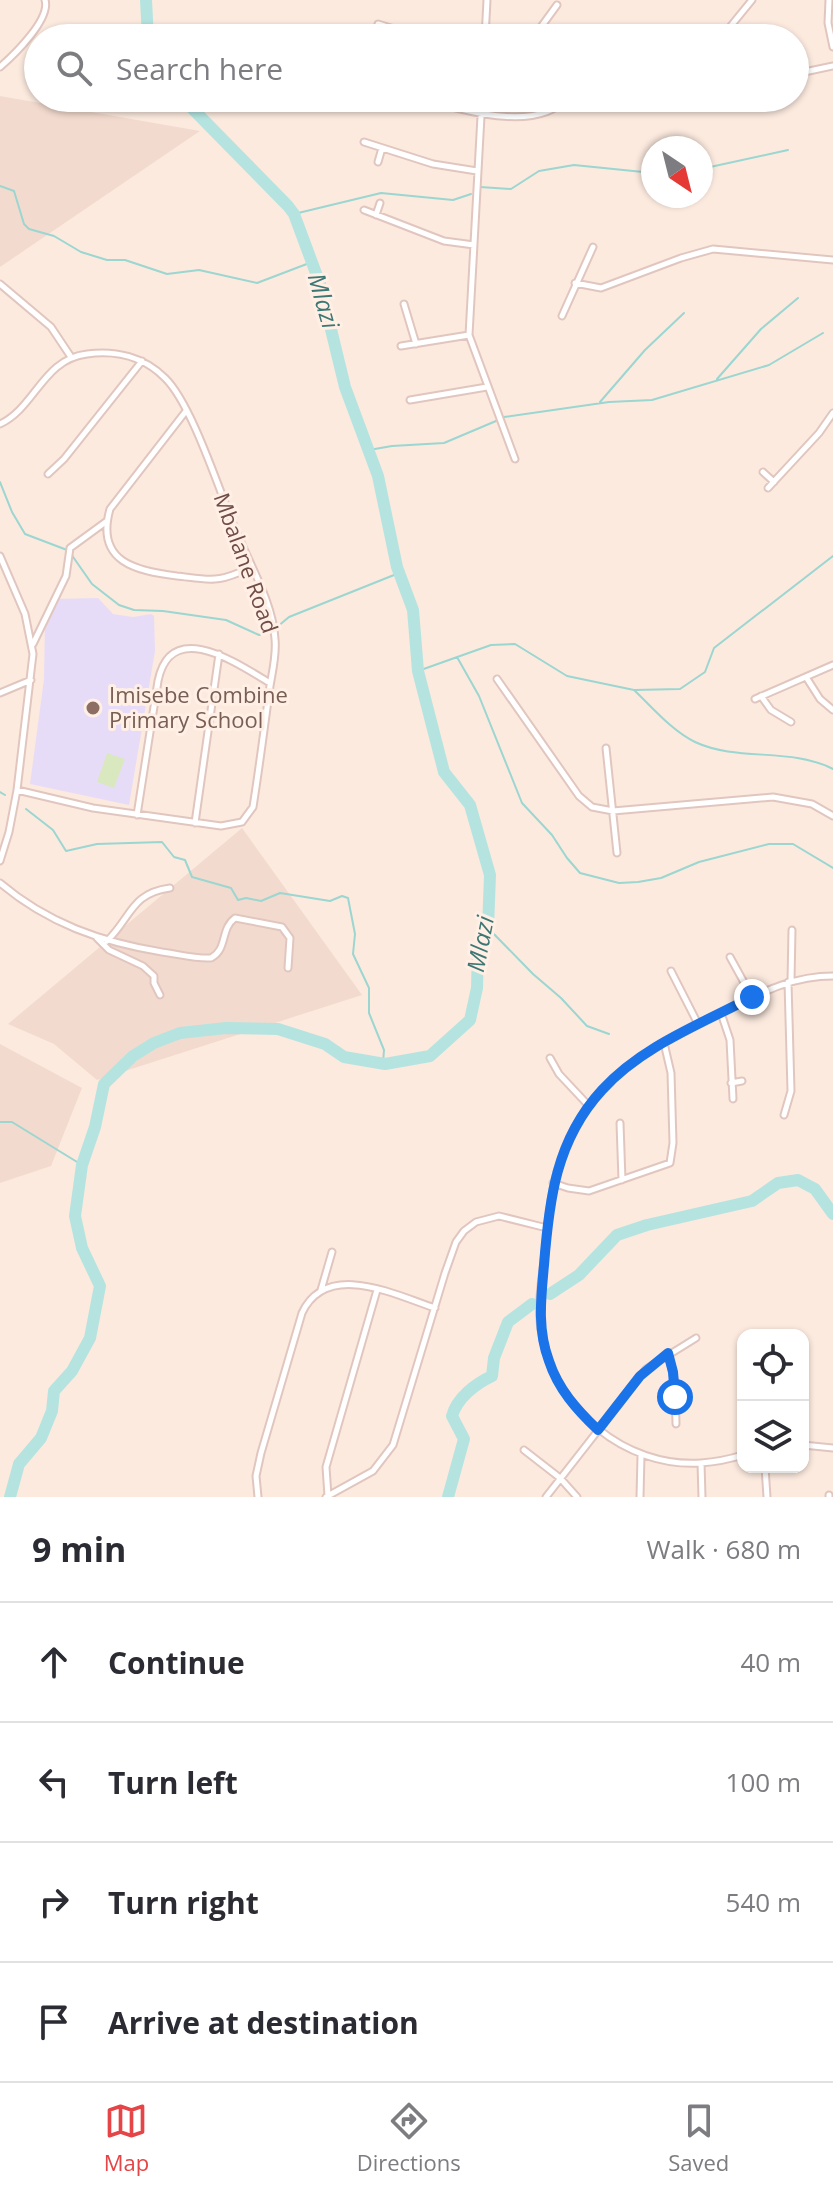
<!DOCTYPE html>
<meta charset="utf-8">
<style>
:root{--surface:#fff;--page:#f2f2f3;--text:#2b2b33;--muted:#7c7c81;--line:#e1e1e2;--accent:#e54546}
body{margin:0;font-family:"Open Sans",sans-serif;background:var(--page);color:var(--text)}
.controls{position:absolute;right:24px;bottom:24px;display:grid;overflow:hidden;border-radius:16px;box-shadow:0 2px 6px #0004}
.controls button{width:72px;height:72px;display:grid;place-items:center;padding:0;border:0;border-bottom:2px solid var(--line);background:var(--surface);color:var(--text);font:40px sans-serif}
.compass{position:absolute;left:641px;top:136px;width:72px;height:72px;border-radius:50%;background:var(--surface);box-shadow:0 2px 6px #0004;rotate:145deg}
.stop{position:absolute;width:24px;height:24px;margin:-18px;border:6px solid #1a73e8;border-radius:50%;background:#fff}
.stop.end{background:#1a73e8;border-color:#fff;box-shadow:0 2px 8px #0008}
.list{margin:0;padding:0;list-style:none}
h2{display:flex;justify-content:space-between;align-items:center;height:104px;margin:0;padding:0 32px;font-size:34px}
h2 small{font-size:26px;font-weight:400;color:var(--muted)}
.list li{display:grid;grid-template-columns:52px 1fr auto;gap:24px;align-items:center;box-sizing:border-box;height:120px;padding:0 32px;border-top:2px solid var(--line)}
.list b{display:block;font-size:30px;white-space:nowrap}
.list em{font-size:26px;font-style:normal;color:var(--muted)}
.icon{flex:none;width:44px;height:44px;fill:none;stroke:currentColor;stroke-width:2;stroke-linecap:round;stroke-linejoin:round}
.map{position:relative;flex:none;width:833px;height:1497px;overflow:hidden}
.search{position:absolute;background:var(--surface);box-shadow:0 2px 6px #0004;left:24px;right:24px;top:24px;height:88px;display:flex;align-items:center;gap:20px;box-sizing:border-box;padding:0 28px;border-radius:44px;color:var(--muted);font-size:30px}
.sheet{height:584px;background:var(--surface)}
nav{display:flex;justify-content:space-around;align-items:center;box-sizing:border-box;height:112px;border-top:2px solid var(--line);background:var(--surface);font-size:22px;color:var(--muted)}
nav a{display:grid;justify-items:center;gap:4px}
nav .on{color:var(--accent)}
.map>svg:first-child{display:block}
.residential{fill:#f3dace}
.education{fill:#e7dcf7}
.green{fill:#d9e8be}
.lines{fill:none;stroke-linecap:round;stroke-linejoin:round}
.stream{stroke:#9bd6d1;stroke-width:2}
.river{stroke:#b5e4e0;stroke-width:12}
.street-casing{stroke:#e1c6bf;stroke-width:9}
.street{stroke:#fff;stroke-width:5}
.route{stroke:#1a73e8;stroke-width:10}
.education-dot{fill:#8d6e63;stroke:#ffefe5;stroke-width:3}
.labels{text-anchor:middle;stroke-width:6;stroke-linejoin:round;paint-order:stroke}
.street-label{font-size:22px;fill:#714d48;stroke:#ffefe5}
.education-label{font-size:22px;fill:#785e54;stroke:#ffefe5;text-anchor:start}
.water-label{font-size:24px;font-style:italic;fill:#3c7773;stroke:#ffefe5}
</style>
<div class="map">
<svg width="833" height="1497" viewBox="0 0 833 1497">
<rect width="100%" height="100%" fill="#fceadf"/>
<path class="residential" d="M 0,96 L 200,131 L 0,267 Z
M 242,828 L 362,995 L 97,1080 L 54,1044 L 8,1024 Z
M 0,1044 L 82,1088 L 51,1166 L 0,1183 Z"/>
<path class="education" d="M 98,598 L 113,614 L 133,617 L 151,614 L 154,616 L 155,651 L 129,805 L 30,784 L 44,679 L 45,620 L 55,599 Z"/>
<path class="green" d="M 107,753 L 125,759 L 114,788 L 97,782 Z"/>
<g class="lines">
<path class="stream" d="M 701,169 L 788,150
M 0,186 L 14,191 L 24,224 L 29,229 L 54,236 L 81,252 L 107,260 L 125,260 L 167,274 L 199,270 L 257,283 L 312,262
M 480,187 L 511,189 L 539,171 L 574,165 L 653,173
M 294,214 L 381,193 L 453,200 L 471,194
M 717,379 L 761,329 L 798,298
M 600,402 L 645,350 L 684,313
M 504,417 L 609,402 L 652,400 L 769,365 L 823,333
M 369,450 L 392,446 L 444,443 L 496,421
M 0,482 L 12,512 L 25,534 L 67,550
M 71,554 L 92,584 L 119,605 L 134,610 L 163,611 L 226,620 L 259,635 L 273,632
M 277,627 L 289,617 L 399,573
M 457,657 L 479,696 L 522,803 L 552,835 L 567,858 L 580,873 L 619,883 L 638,882 L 661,878 L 699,862 L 769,844 L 793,844 L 833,868
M 418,671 L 491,645 L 515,644 L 567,676 L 634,690 L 680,689 L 705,672 L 714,648 L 833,556
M 634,690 C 652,707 672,731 695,742 C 738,762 791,747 833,769
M 0,792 L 5,795
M 26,809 L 53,830 L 66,851 L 97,844 L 162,842 L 174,857 L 185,860 L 192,877 L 231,888 L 238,900 L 246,898 L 261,901 L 280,893 L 330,901 L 342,896 L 348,898 L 355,934 L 353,954 L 369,988 L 369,1013 L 384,1050 L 383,1063
M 488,928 L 533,974 L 561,998 L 587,1026 L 609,1034
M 0,1122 L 12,1122 L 82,1165"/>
<path class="river" d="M 146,0 L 148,38
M 550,1294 L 579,1275 L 617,1235 L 647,1225 L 752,1201 L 778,1183 L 798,1180 L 815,1189 L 833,1214
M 10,1497 L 19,1464 L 41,1438 L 52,1411 L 54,1391 L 72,1371 L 90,1338 L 100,1286 L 82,1248 L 75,1216 L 82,1165 L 95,1127 L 104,1084 L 133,1056 L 154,1043 L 180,1033 L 226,1028 L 278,1029 L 325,1044 L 344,1057 L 385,1064 L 430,1056 L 470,1020 L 477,988 L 478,949 L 488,928 L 490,875 L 470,805 L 444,772 L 418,671 L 413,610 L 397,567 L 378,476 L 345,387 L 320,284 L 294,214 L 288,206 L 182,98
M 448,1497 L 464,1439 L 452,1416 C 457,1398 475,1384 492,1376 L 494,1358 L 508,1322 L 532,1304"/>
<defs>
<path id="street" d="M 829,0 L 828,23 L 833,47
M 378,24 L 423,38
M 485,38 L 487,0
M 533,38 L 557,5
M 721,38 L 752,0
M 0,67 C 14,55 51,19 45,0
M 795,74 L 833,66
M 419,98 C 456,109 538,134 566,98
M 482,98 L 469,335 L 515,459
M 364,142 L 433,164 L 477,171
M 378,162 L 382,148
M 364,210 L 444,241 L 474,245
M 376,215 L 380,203
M 575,283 L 601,288 L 681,258 L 713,249 L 833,260
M 0,284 L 51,327 L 71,357
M 404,304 L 416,344
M 562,316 L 593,247
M 401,346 L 469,335
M 410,400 L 487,387
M 186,411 L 110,509 C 95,562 136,571 177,576 C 189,577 202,580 215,579 C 227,579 239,572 251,568
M 0,424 C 35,408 43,359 87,354 C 116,350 144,357 165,378 C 192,404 220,493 236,531 C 250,565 273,603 275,639 C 277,657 271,676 269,693 C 264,731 259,769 253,807 L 242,822 L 221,826 L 93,808 L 17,790
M 763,472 L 774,482
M 48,474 L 64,459 L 142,361
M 768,488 L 819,433 L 833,413
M 0,556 L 25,614 L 33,654 L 17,790 L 9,832 L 0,861
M 33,644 L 66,576 L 70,548 L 107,521
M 806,677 L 820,699 L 833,710
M 497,679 L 579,796 L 592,807 L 613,811 L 773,797 L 812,804 L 833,816
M 0,693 L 31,680
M 761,696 L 771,710 L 791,722
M 755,699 L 833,665
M 606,748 L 617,853
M 137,815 L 158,681 C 171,617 238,664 270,683
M 195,823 L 219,654
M 0,883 C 47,923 101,942 162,952 C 178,954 195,959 211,958 C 228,949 220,929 235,918 L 282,927 L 290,938 L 288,968
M 97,938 L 109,950 L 143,966 L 154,976 L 154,983 L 160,995
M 107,941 C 131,918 131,893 170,888
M 730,957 L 752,997
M 671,971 L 698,1024
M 791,981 L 792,930
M 721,1013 L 730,1040 L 733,1099
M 550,1058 L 559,1074 L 589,1106
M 731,1083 L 742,1081
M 784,1115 L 791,1091 L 788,982
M 620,1123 L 622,1180
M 553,1183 L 568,1188 L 589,1191 L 670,1163 L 673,1143 L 671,1073 L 664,1043
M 321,1290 L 332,1252
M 668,1353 L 675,1382 L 676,1424
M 803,1445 L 833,1448
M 524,1450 L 560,1478 L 577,1497
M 743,1455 C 730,1459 715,1462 701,1463 C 625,1468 555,1409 542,1335 C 536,1305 543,1273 546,1244 C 550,1195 557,1148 588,1107 C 620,1064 667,1040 714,1016 C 754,997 787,976 833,976
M 701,1463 L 702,1497
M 765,1467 L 767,1497
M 829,1495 L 829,1497
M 328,1496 L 326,1467 L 377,1290
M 258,1497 L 256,1476 L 261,1453 L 302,1313 C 327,1260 395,1295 435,1308
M 326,1497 L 373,1471 L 393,1445 L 445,1273 L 456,1242 L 464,1231 L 476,1222 L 499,1216 L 547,1228
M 546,1497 L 646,1369 L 696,1338
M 640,1497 L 641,1455"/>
</defs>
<use href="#street" class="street-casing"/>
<use href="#street" class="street"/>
</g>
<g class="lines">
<path class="route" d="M 675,1397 L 673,1372 L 668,1353 L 640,1376 L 598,1430 C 577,1410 558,1389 549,1361 C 537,1329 541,1298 544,1265 C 549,1200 556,1140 602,1090 C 642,1046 701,1024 752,997"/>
</g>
<circle class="education-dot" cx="93" cy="708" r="8"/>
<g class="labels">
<g class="street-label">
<text transform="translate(246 563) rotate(70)" y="8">Mbalane Road</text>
</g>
<g class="education-label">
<text x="109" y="703">Imisebe Combine<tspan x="109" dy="25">Primary School</tspan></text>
</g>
<g class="water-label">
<text transform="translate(323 301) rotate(74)" y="8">Mlazi</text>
<text transform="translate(481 944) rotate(-79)" y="8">Mlazi</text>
</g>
</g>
</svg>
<div class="controls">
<button><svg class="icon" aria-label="locate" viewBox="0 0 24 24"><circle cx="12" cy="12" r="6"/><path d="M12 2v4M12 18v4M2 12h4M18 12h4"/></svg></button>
<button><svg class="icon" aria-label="layers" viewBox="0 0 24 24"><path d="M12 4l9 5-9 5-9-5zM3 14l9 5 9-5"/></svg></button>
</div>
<svg class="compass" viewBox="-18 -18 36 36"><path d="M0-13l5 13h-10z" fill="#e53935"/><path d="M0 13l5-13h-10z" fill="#7c7c81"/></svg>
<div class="stop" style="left:675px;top:1397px"></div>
<div class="stop end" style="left:752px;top:997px"></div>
<div class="search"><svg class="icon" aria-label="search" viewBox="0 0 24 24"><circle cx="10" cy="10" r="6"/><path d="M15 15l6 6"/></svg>Search here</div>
</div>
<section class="sheet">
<h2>9 min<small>Walk · 680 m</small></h2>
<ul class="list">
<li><svg class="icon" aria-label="ahead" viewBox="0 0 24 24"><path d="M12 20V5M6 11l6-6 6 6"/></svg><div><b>Continue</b></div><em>40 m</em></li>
<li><svg class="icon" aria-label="left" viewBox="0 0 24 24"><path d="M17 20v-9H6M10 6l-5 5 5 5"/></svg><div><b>Turn left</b></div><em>100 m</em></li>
<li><svg class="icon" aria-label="right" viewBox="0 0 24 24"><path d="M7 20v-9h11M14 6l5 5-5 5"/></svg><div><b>Turn right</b></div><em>540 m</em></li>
<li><svg class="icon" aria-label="arrive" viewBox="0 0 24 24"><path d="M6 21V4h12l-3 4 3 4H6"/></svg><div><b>Arrive at destination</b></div></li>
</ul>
</section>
<nav>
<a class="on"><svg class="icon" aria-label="map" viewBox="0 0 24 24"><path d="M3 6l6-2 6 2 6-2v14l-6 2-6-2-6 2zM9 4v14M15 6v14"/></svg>Map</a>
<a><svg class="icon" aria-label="directions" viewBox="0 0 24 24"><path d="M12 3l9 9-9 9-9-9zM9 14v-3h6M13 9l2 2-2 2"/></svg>Directions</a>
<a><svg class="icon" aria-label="saved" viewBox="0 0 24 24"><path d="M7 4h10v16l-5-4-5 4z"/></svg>Saved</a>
</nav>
